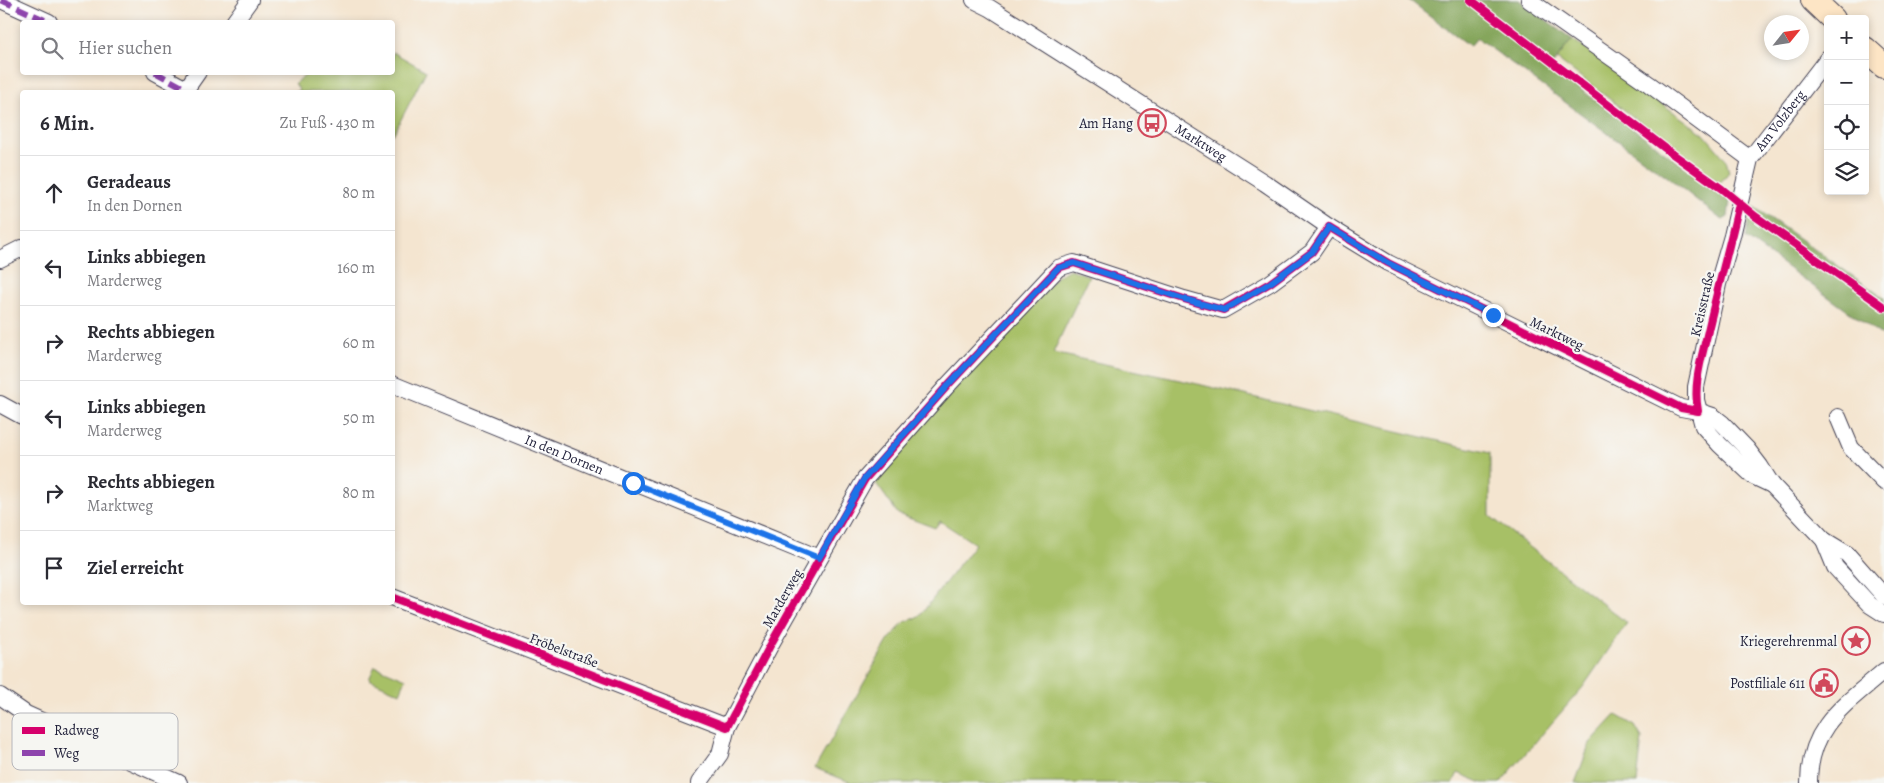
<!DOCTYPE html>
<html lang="de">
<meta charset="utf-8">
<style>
:root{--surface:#fff;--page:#f7f7f7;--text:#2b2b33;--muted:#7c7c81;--line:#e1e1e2}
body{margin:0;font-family:Alegreya,serif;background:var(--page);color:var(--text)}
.controls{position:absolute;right:15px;top:15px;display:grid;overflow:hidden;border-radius:5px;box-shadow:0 2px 8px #0003}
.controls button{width:45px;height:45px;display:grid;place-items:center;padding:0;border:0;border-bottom:1px solid var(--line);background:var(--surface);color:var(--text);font:25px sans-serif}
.compass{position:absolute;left:1764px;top:15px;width:45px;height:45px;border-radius:50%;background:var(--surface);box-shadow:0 2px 8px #0003;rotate:60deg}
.stop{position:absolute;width:15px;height:15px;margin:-11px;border:4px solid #1a73e8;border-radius:50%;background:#fff}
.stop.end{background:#1a73e8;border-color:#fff;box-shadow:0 1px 5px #0008}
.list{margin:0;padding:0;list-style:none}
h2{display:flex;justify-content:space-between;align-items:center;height:65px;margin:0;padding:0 20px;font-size:21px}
h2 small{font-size:16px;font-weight:400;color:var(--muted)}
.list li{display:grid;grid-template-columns:32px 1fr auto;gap:15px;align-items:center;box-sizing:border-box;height:75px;padding:0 20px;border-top:1px solid var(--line)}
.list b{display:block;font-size:19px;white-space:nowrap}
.list p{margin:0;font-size:16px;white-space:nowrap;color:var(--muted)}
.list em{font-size:16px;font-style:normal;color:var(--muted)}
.icon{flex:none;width:28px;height:28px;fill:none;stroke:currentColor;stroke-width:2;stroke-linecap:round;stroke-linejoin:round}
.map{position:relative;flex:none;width:1884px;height:783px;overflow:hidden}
.search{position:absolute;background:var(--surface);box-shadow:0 2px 8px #0003;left:20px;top:20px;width:375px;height:55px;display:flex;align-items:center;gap:12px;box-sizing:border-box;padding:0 18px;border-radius:5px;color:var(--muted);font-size:19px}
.panel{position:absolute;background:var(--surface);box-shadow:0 2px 8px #0003;left:20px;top:90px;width:375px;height:515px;border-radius:5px}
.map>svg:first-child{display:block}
.green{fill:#a7c066;stroke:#647150}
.forest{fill:#85a65b;stroke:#54644b}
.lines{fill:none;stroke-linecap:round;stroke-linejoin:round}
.street-casing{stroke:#423f51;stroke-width:18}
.secondary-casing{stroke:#423f51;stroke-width:26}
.street{stroke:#fff;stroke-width:16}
.secondary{stroke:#fde5c5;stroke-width:24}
.quiet{stroke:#8e44ad;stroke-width:6;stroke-dasharray:12 6;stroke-linecap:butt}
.cycleway-casing{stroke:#f6f6f2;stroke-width:11}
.cycleway{stroke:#d6006c;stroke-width:8}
.route{stroke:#1a73e8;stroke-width:6}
.labels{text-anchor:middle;stroke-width:4.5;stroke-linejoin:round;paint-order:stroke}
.street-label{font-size:14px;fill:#22223b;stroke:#f6f6f2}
.poi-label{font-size:14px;fill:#22223b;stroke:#f6f6f2;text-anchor:end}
.key{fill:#f6f6f2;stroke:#b6b6bb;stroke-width:1}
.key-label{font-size:14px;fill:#22223b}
</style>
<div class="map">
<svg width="1884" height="783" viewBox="0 0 1884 783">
<rect width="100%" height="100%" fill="#f6f6f2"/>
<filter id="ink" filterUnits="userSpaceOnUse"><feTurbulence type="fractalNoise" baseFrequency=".02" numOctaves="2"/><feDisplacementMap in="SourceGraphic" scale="10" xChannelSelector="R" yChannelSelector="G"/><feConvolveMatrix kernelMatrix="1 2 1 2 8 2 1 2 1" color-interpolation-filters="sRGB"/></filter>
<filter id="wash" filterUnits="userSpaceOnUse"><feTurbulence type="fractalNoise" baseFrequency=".0096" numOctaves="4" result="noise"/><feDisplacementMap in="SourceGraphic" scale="20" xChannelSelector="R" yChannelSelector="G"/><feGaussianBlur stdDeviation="1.12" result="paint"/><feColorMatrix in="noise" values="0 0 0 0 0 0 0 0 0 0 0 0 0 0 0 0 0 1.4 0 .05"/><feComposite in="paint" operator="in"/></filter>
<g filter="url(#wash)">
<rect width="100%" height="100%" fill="#f4e5d0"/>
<path class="green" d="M 1572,39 L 1704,134 L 1726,160 L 1729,172 L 1720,183 L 1557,59 Z
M 393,52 L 426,71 L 393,135 L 392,92 L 296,92 L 299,90 L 295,83 L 309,73 L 392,72 Z
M 1070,269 L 1089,276 L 1053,353 L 1189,382 L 1490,453 L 1490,516 L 1627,623 L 1583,687 L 1500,783 L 1482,783 L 1458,773 L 1453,783 L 852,783 L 815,768 L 888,641 L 904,622 L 919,617 L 975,544 L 940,521 L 935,528 L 898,514 L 873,479 L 1057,276 Z
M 375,666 L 406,679 L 400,693 L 369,679 Z
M 1616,715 L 1635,726 L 1642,738 L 1637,783 L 1575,783 L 1590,743 Z"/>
<path class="forest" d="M 1409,0 L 1519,0 L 1572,39 L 1551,67 L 1730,201 L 1728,217 L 1723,220 L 1718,217 L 1669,178 L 1477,38 L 1470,46 Z
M 1750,204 L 1884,298 L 1884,337 L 1746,238 Z"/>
</g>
<g filter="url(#ink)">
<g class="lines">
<defs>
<g id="street">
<path d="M 1,0 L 49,22"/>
<path id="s1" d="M 974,0 L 990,8 L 1265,183 L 1329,227 L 1388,263 L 1681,408 L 1698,411 L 1713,416 L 1722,423 L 1747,449 L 1760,466 L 1772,485 L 1824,540 L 1847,554 L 1884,596"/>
<path d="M 1529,0 L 1649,84 L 1750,159"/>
<path d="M 234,22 L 250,0"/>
<path d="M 155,72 L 186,89"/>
<path d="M 184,92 L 198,72"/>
<path d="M 0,259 L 22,248"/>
<path id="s2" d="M 392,384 L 819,558"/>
<path d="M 0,404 L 22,416"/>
<path d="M 1838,417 L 1851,448 L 1884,482"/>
<path id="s3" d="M 1772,485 L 1753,476 L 1720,445 L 1703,426 L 1696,400 L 1696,387 L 1718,284 L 1732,236 L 1750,159 L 1828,58"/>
<path d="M 1824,540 L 1835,567 L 1870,605 L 1884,614"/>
<path d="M 392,597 L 727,727"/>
<path d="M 0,696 L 26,714 L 179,783"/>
<path d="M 699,783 L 720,754 L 727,727 L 772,642 L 865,479 L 948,385 L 1058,268 L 1074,263 L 1184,299 L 1223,310 L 1270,283 L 1312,252 L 1329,227"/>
<path d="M 1809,783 C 1809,726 1845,705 1884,671"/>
</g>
<path id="secondary" d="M 1813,0 L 1833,19
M 1865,49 L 1884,66"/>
</defs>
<use href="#street" class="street-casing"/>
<use href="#secondary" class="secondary-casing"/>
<use href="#street" class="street"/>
<use href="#secondary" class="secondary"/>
<path class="quiet" d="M 1,0 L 49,22
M 155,72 L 186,89"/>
<defs>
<path id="cycleway" d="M 1471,0 L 1670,152 L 1722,189 L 1755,216 L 1884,307
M 392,597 L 727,727 L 772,642 L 865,479 L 948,385 L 1058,268 L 1074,263 L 1184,299 L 1223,310 L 1270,283 L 1312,252 L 1329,227 L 1388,263 L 1681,408 L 1698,411 C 1693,385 1701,360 1707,335 C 1717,291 1729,248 1739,204"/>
</defs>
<use href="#cycleway" class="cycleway-casing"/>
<use href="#cycleway" class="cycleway"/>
</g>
</g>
<g class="lines" filter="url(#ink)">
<path class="route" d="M 633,483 L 819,558 L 864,479 L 948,385 L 1058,268 L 1074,263 L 1184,299 L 1224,310 L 1270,283 L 1312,252 L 1329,227 L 1388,263 L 1493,315"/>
</g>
<defs>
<symbol id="bus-ring" viewBox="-11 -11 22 22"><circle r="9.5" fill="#f6f6f2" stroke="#d1495b" stroke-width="1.5"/><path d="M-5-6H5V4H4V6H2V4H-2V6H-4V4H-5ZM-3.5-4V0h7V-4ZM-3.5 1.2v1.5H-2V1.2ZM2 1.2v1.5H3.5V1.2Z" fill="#d1495b"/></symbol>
<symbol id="sight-ring" viewBox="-11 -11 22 22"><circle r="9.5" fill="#f6f6f2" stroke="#d1495b" stroke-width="1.5"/><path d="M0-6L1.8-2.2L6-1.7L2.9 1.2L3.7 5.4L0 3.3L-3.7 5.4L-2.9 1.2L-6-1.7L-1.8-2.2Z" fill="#d1495b"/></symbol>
<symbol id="civic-ring" viewBox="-11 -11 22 22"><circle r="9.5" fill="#f6f6f2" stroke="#d1495b" stroke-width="1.5"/><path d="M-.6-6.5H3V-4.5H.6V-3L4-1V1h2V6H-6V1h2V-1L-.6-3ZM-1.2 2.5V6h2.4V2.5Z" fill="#d1495b"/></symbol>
</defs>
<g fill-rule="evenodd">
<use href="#bus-ring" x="1136" y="107" width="32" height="32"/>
<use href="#sight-ring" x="1840" y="625" width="32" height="32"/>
<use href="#civic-ring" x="1808" y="667" width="32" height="32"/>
</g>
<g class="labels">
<g class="street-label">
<text dy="5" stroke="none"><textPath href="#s3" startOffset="415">Am Volzberg</textPath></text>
<text dy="5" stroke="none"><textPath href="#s1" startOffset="268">Marktweg</textPath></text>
<text transform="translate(1702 304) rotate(-77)" y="5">Kreisstraße</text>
<text transform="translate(1557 333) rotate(26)" y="5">Marktweg</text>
<text dy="5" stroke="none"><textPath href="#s2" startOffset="186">In den Dornen</textPath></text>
<text transform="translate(782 598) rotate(-60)" y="5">Marderweg</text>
<text transform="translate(564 650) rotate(21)" y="5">Fröbelstraße</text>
</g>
<g class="poi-label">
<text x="1133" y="128">Am Hang</text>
<text x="1837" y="646">Kriegerehrenmal</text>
<text x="1805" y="688">Postfiliale 611</text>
</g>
</g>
<rect x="12" y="713" width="166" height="57" rx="8" class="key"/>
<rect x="22" y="727" width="23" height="7" fill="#d6006c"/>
<rect x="22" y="750" width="23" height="6" fill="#8e44ad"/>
<g class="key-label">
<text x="54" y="735">Radweg</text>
<text x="54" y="758">Weg</text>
</g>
</svg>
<div class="controls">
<button>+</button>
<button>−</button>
<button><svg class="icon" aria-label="locate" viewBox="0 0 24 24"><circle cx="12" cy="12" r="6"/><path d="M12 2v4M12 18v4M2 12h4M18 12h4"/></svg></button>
<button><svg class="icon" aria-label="layers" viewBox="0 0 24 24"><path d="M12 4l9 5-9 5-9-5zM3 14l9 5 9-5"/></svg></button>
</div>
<svg class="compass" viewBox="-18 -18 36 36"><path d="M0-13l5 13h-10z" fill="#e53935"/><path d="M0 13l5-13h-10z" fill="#7c7c81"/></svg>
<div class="stop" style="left:633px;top:483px"></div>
<div class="stop end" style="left:1493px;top:315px"></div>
<div class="search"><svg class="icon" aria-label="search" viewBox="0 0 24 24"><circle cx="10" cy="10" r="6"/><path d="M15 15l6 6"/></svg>Hier suchen</div>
<section class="panel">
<h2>6 Min.<small>Zu Fuß · 430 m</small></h2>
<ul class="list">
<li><svg class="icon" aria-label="ahead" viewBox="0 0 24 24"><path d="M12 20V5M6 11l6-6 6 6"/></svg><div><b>Geradeaus</b><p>In den Dornen</p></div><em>80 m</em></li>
<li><svg class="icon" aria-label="left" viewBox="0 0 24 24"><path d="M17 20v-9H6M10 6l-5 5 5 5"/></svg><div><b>Links abbiegen</b><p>Marderweg</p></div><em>160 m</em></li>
<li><svg class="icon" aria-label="right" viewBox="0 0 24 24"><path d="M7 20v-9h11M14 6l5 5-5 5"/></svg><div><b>Rechts abbiegen</b><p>Marderweg</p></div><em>60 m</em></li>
<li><svg class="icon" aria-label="left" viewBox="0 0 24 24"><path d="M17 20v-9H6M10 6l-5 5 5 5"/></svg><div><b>Links abbiegen</b><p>Marderweg</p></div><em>50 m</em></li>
<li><svg class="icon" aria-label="right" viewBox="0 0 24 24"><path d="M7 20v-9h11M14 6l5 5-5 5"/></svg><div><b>Rechts abbiegen</b><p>Marktweg</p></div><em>80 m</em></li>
<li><svg class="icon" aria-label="arrive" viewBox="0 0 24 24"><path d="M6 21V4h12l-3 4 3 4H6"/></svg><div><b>Ziel erreicht</b></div></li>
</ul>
</section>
</div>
